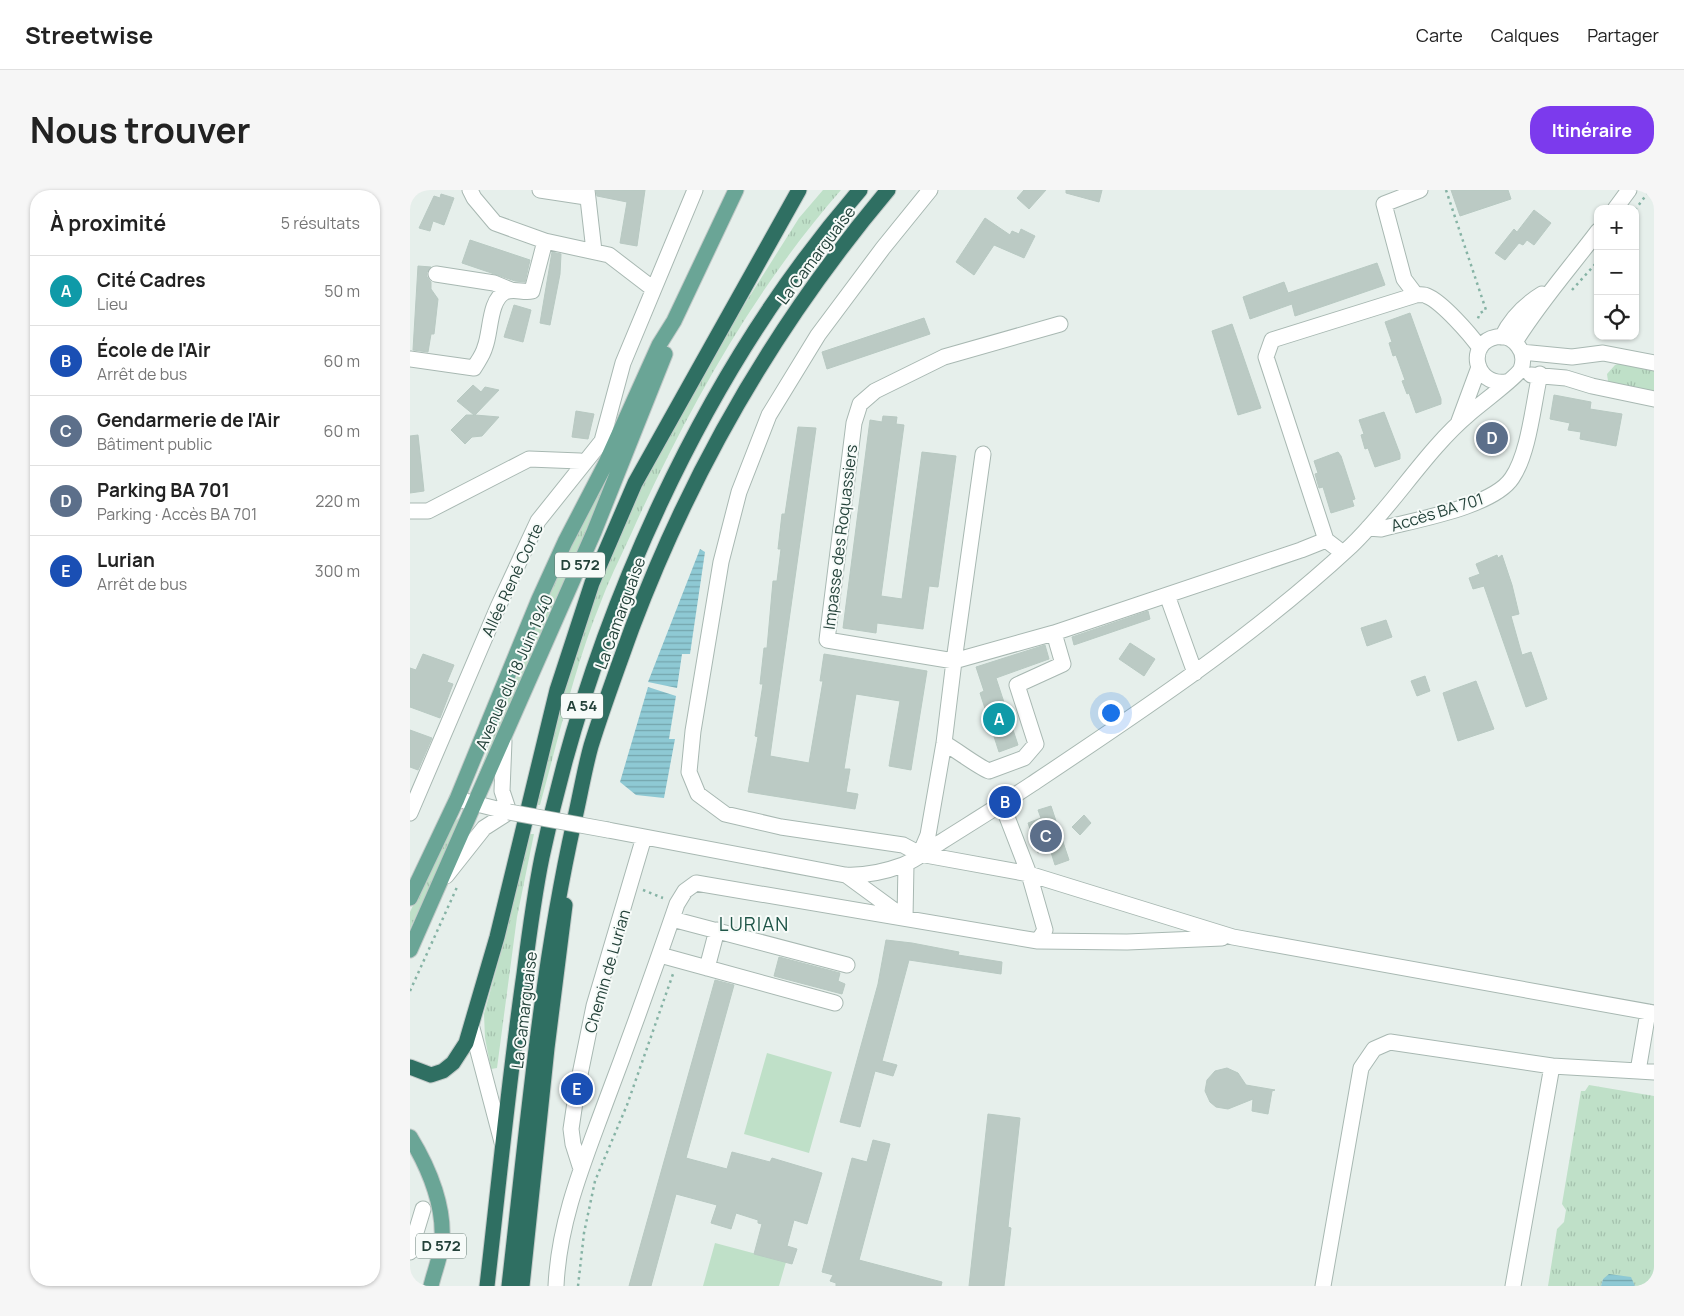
<!DOCTYPE html>
<html lang="fr">
<meta charset="utf-8">
<style>
:root{--surface:#fff;--page:#f6f6f6;--text:#222;--muted:#767676;--line:#e0e0e0;--accent:#7c3aed}
body{margin:0;font-family:Manrope,sans-serif;background:var(--page);color:var(--text)}
.controls{position:absolute;right:15px;top:15px;display:grid;overflow:hidden;border-radius:10px;box-shadow:0 1px 4px #0004}
.controls button{width:45px;height:45px;display:grid;place-items:center;padding:0;border:0;border-bottom:1px solid var(--line);background:var(--surface);color:var(--text);font:25px sans-serif}
.you{position:absolute;left:700px;top:522px;width:18px;height:18px;margin:-12px;border:4px solid #fff;border-radius:50%;background:#1a73e8;box-shadow:0 0 0 8px #1a73e833}
.badge{display:grid;place-items:center;width:32px;height:32px;border-radius:50%;background:var(--accent);color:#fff;font-size:16px;font-weight:700}
.pin{position:absolute;translate:-50% -50%;border:2px solid #fff;box-shadow:0 1px 5px #0006}
.list{margin:0;padding:0;list-style:none}
h2{display:flex;justify-content:space-between;align-items:center;height:65px;margin:0;padding:0 20px;font-size:21px}
h2 small{font-size:16px;font-weight:400;color:var(--muted)}
.list li{display:grid;grid-template-columns:32px 1fr auto;gap:15px;align-items:center;box-sizing:border-box;height:70px;padding:0 20px;border-top:1px solid var(--line)}
.list b{display:block;font-size:19px;white-space:nowrap}
.list p{margin:0;font-size:16px;white-space:nowrap;color:var(--muted)}
.list em{font-size:16px;font-style:normal;color:var(--muted)}
.icon{flex:none;width:28px;height:28px;fill:none;stroke:currentColor;stroke-width:2;stroke-linecap:round;stroke-linejoin:round}
.map{position:relative;flex:none;width:1244px;height:1096px;overflow:hidden;border-radius:20px}
header{display:flex;align-items:center;gap:30px;box-sizing:border-box;height:70px;padding:0 25px;background:var(--surface);border-bottom:1px solid var(--line)}
header strong{font-size:24px}
nav{display:flex;gap:28px;margin-inline-start:auto;font-size:18px}
.intro{display:flex;align-items:center;justify-content:space-between;box-sizing:border-box;height:120px;padding:0 30px}
h1{margin:0;font-size:35px}
.button{padding:12px 22px;border-radius:20px;background:var(--accent);color:#fff;font-size:18px;font-weight:700}
main{display:flex;gap:30px;padding:0 30px}
aside{flex:1;background:var(--surface);border-radius:20px;box-shadow:0 1px 4px #0004}
.map>svg:first-child{display:block}
.grass{fill:url(#grass-tufts)}
.pitch{fill:#bfe0c8}
.water{fill:url(#water-rules)}
.building{fill:#bbcac4;stroke:#b8c9c2}
.lines{fill:none;stroke-linecap:round;stroke-linejoin:round}
.minor-casing{stroke:#a8b8b2;stroke-width:17}
.major-casing{stroke:#c2cac8;stroke-width:17}
.highway-casing{stroke:#c2cac8;stroke-width:17}
.path{stroke:#86b3a5;stroke-width:2.5;stroke-dasharray:2.5 4;stroke-linecap:butt}
.minor{stroke:#fff;stroke-width:15}
.major{stroke:#6aa596;stroke-width:15}
.highway{stroke:#2f6f62;stroke-width:15}
.minor-bridge-casing{stroke:#a8b8b2;stroke-width:17;stroke-linecap:butt}
.minor-bridge{stroke:#fff;stroke-width:15}
.labels{text-anchor:middle;stroke-width:4;stroke-linejoin:round;paint-order:stroke}
.shield{fill:#f7fbf9;stroke:#637a73;stroke-width:1}
.shield-label{font-size:15px;font-weight:bold;fill:#24423a}
.street-label{font-size:16px;fill:#24423a;stroke:#f7fbf9}
.quarter-label{font-size:19px;letter-spacing:1px;fill:#1f5548;stroke:#f7fbf9}
</style>
<header>
<strong>Streetwise</strong>
<nav><a>Carte</a><a>Calques</a><a>Partager</a></nav>
</header>
<div class="intro"><h1>Nous trouver</h1><a class="button">Itinéraire</a></div>
<main>
<aside>
<h2>À proximité<small>5 résultats</small></h2>
<ul class="list">
<li><span class="badge" style="background:#0f9aa8">A</span><div><b>Cité Cadres</b><p>Lieu</p></div><em>50 m</em></li>
<li><span class="badge" style="background:#1a4fb4">B</span><div><b>École de l'Air</b><p>Arrêt de bus</p></div><em>60 m</em></li>
<li><span class="badge" style="background:#5c6f8a">C</span><div><b>Gendarmerie de l'Air</b><p>Bâtiment public</p></div><em>60 m</em></li>
<li><span class="badge" style="background:#5c6f8a">D</span><div><b>Parking BA 701</b><p>Parking · Accès BA 701</p></div><em>220 m</em></li>
<li><span class="badge" style="background:#1a4fb4">E</span><div><b>Lurian</b><p>Arrêt de bus</p></div><em>300 m</em></li>
</ul>
</aside>
<div class="map">
<svg width="1244" height="1096" viewBox="0 0 1244 1096">
<defs>
<pattern id="grass-tufts" width="24" height="20" patternUnits="userSpaceOnUse" patternTransform="scale(1.25)"><rect width="24" height="20" fill="#bfe0c8"/><path d="M3 7l-1-3M5 7V3M7 7l1-3M15 17l-1-3M17 17v-4M19 17l1-3" fill="none" stroke="#a4c1ad"/></pattern>
<pattern id="water-rules" width="6" height="5" patternUnits="userSpaceOnUse" patternTransform="scale(1.25)"><rect width="6" height="5" fill="#8ec9d4"/><path d="M0 2.5h6" fill="none" stroke="#74a5ad"/></pattern>
</defs>
<rect width="100%" height="100%" fill="#e6efeb"/>
<path class="grass" d="M 413,0 L 431,0 C 345,98 280,215 226,333 C 215,358 202,383 192,409 C 165,475 149,546 130,615 L 125,615 L 159,485 L 185,403 L 224,311 L 252,253 L 297,174 L 389,28 Z
M 1211,173 L 1244,179 L 1244,205 L 1202,195 L 1198,191 L 1197,184 L 1205,175 Z
M 195,287 L 198,289 L 70,588 L 67,588 L 150,377 Z
M 50,627 L 50,632 L 0,739 L 0,722 L 39,637 Z
M 118,644 L 124,644 L 107,727 L 87,878 L 81,879 L 75,848 L 74,824 L 96,744 Z
M 1179,895 L 1244,906 L 1244,1096 L 1225,1096 L 1221,1090 L 1198,1087 L 1193,1089 L 1191,1096 L 1138,1096 L 1147,1039 L 1154,1032 L 1156,1020 L 1152,1014 L 1171,901 L 1175,901 Z"/>
<path class="pitch" d="M 357,863 L 422,882 L 399,963 L 334,944 Z
M 305,1053 L 376,1072 L 369,1096 L 293,1096 Z"/>
<path class="water" d="M 290,359 L 295,362 L 280,464 L 272,464 L 267,498 L 238,492 Z
M 238,497 L 266,506 L 259,549 L 265,549 L 254,608 L 226,605 L 210,592 Z
M 1199,1084 L 1221,1087 L 1225,1096 L 1191,1096 L 1193,1089 Z"/>
<path class="building" d="M 186,0 L 235,0 L 227,56 L 210,53 L 217,12 L 187,6 Z
M 614,0 L 636,0 L 619,19 L 607,8 Z
M 656,0 L 692,0 L 689,12 L 656,3 Z
M 1041,0 L 1098,0 L 1101,9 L 1050,26 Z
M 31,4 L 44,8 L 34,35 L 23,31 L 20,41 L 9,38 L 24,6 L 30,8 Z
M 1124,20 L 1141,33 L 1124,55 L 1117,50 L 1113,55 L 1109,53 L 1095,70 L 1085,63 L 1104,39 L 1107,42 Z
M 575,28 L 600,45 L 602,41 L 609,44 L 611,39 L 625,46 L 614,68 L 584,55 L 564,85 L 546,72 Z
M 60,50 L 120,70 L 115,92 L 105,91 L 52,73 Z
M 142,62 L 151,64 L 150,84 L 140,135 L 130,133 Z
M 967,73 L 975,95 L 885,126 L 882,114 L 840,129 L 833,107 L 874,92 L 878,103 Z
M 8,76 L 21,77 L 17,82 L 17,87 L 21,92 L 21,99 L 28,109 L 24,144 L 21,144 L 18,162 L 3,160 Z
M 104,115 L 121,120 L 113,152 L 94,147 Z
M 1000,123 L 1031,209 L 1031,214 L 1006,223 L 999,203 L 997,204 L 992,191 L 995,190 L 986,165 L 983,166 L 979,153 L 982,152 L 975,132 Z
M 514,128 L 520,144 L 417,179 L 412,162 Z
M 822,134 L 851,218 L 828,225 L 802,141 Z
M 63,195 L 71,202 L 75,197 L 89,200 L 65,225 L 89,227 L 72,246 L 62,247 L 55,254 L 41,240 L 56,225 L 64,225 L 47,211 Z
M 1144,205 L 1181,212 L 1180,219 L 1212,224 L 1206,256 L 1170,249 L 1171,242 L 1158,240 L 1160,233 L 1140,229 Z
M 166,221 L 184,224 L 178,249 L 162,247 Z
M 974,222 L 990,264 L 990,269 L 965,277 L 958,258 L 955,259 L 951,245 L 954,244 L 949,230 Z
M 473,226 L 487,227 L 486,234 L 494,235 L 471,406 L 492,409 L 512,262 L 546,266 L 528,397 L 519,396 L 513,439 L 467,433 L 466,443 L 433,438 L 460,230 L 472,232 Z
M 388,237 L 406,238 L 360,566 L 399,573 L 413,491 L 410,491 L 414,464 L 517,481 L 501,580 L 479,576 L 490,511 L 446,504 L 434,579 L 440,579 L 436,602 L 448,604 L 445,619 L 338,602 L 348,547 L 345,546 L 353,494 L 350,494 L 354,458 L 357,458 L 363,391 L 367,391 L 371,359 L 368,359 L 372,324 L 375,324 Z
M 8,245 L 14,301 L 0,303 L 0,246 Z
M 928,262 L 931,266 L 945,309 L 942,310 L 944,316 L 921,323 L 913,297 L 909,298 L 905,284 L 908,283 L 904,271 Z
M 1087,365 L 1088,368 L 1092,365 L 1102,395 L 1109,424 L 1101,426 L 1112,465 L 1121,462 L 1137,509 L 1116,517 L 1074,396 L 1063,399 L 1059,388 L 1070,384 L 1066,374 Z
M 738,421 L 740,429 L 664,455 L 662,447 Z
M 976,430 L 982,447 L 957,456 L 951,438 Z
M 720,453 L 745,469 L 734,486 L 709,469 Z
M 635,455 L 639,469 L 586,488 L 608,555 L 589,562 L 570,503 L 574,501 L 566,477 Z
M 13,464 L 44,475 L 37,492 L 43,494 L 30,528 L 0,517 L 0,478 L 6,480 Z
M 1015,486 L 1020,501 L 1007,506 L 1001,491 Z
M 1066,491 L 1084,539 L 1048,551 L 1033,503 Z
M 0,540 L 22,548 L 8,580 L 0,577 Z
M 641,616 L 659,670 L 645,675 L 640,659 L 628,663 L 618,633 L 631,628 L 628,620 Z
M 674,625 L 681,633 L 670,645 L 662,637 Z
M 476,750 L 502,753 L 549,762 L 548,765 L 592,772 L 591,784 L 499,770 L 472,871 L 487,875 L 483,886 L 465,881 L 450,937 L 430,932 L 468,794 Z
M 369,767 L 430,783 L 428,791 L 435,794 L 432,804 L 364,786 Z
M 305,790 L 324,795 L 276,968 L 317,979 L 322,962 L 360,972 L 362,968 L 412,983 L 397,1034 L 384,1030 L 377,1056 L 387,1059 L 382,1074 L 344,1064 L 352,1034 L 348,1033 L 348,1030 L 326,1023 L 321,1039 L 301,1033 L 307,1015 L 266,1004 L 241,1096 L 219,1096 Z
M 817,878 L 828,883 L 836,895 L 865,900 L 862,901 L 858,924 L 842,921 L 843,909 L 818,919 L 806,917 L 800,912 L 795,901 L 797,890 L 805,881 Z
M 578,924 L 610,928 L 598,1037 L 601,1038 L 594,1096 L 559,1096 Z
M 463,950 L 480,954 L 449,1070 L 532,1092 L 531,1096 L 426,1096 L 426,1093 L 420,1091 L 423,1085 L 412,1082 L 442,968 L 457,972 Z"/>
<g class="lines">
<defs>
<path id="minor" d="M 60,0 L 64,8 L 85,33 L 135,51 L 199,65 L 242,98
M 130,0 L 176,7
M 177,0 L 184,61
M 520,0 L 473,58 L 408,145 L 359,225 L 329,302 L 311,372 L 283,541 L 279,582 L 288,604 L 315,624 L 371,637 L 493,655 L 510,664 L 619,684 L 823,747 L 1244,823
M 1205,19 L 1219,0
M 26,84 L 84,93 L 101,100
M 1006,105 L 994,89 L 974,14 L 1010,0
M 1092,147 C 1101,128 1114,115 1132,104
M 1105,152 C 1129,113 1160,78 1188,41
M 1112,162 L 1162,167 L 1193,163 L 1244,173
M 0,169 L 64,178 C 68,171 73,165 75,157 C 81,142 79,110 95,102 C 104,98 113,103 122,101 L 135,51
M 1121,185 L 1156,188 L 1182,196 L 1244,209
M 1049,231 L 1069,177
M 573,264 L 544,471 L 417,450 L 444,233 L 450,214 L 465,201 L 534,167 L 650,134
M 0,321 L 18,321 L 119,269 L 170,271 L 173,274
M 958,338 L 971,339 C 1004,330 1083,317 1102,288 C 1119,263 1123,215 1130,184
M 916,350 L 856,167 L 862,150 L 1006,105 C 1009,105 1014,104 1017,106 C 1032,112 1060,144 1070,158
M 757,405 L 785,483
M 94,551 L 92,601 L 99,622
M 534,553 C 548,561 567,576 579,581 L 614,568 L 626,554 L 607,495 L 653,474 L 644,443
M 47,609 L 99,622
M 592,614 L 619,684 L 635,740 L 628,751
M 0,623 L 88,417 L 128,331 L 192,251 L 213,173 L 285,0
M 198,640 L 435,685 C 455,686 474,682 493,675 C 506,670 519,659 531,652 C 561,633 592,614 622,594 C 733,520 843,447 941,356 C 983,316 1016,260 1059,224 C 1069,215 1107,187 1111,179 C 1114,171 1113,162 1108,156 C 1103,149 1095,145 1086,147 C 1056,153 1064,196 1096,192
M 510,664 L 518,645 L 534,553 L 544,471 L 644,443 L 891,360 L 916,350 L 933,363
M 436,685 L 492,726
M 36,686 L 74,638 L 99,622
M 495,728 L 496,674
M 262,729 L 437,775
M 250,765 L 425,813
M 297,778 L 307,740
M 62,838 L 92,952
M 1228,881 L 1244,882
M 170,976 L 163,954 L 161,939 L 167,899 L 184,816 L 234,647
M 0,1062 L 13,1019
M 146,1096 C 149,1031 173,974 195,914 C 220,848 244,781 267,714 L 275,701 L 286,693 L 628,751 L 717,752 L 812,748
M 913,1096 L 951,878 L 964,859 L 980,852 L 1142,876
M 1103,1096 L 1142,876 L 1228,881 L 1238,822"/>
<path id="major" d="M 0,708 L 47,609 L 129,409 L 155,352 L 195,275 L 249,155 L 264,131 L 326,0
M 0,760 L 184,342 L 255,164
M 0,947 C 19,978 37,1020 31,1058 C 29,1071 24,1083 21,1096"/>
<path id="highway" d="M 0,877 L 21,885 L 33,881 L 43,873 L 56,853 L 87,747 L 147,500 L 182,393 L 225,293 L 389,0
M 77,1096 C 89,992 99,888 114,784 C 119,745 124,706 132,667 C 181,432 292,182 450,0
M 99,1096 C 117,941 130,784 164,632 C 170,607 174,581 181,556 C 193,517 208,477 222,438 C 283,276 366,133 478,0
M 112,1096 L 137,858 L 155,715"/>
</defs>
<use href="#minor" class="minor-casing"/>
<use href="#major" class="major-casing"/>
<use href="#highway" class="highway-casing"/>
<path class="path" d="M 1036,0 L 1076,120 L 1070,123 L 1067,131
M 1225,20 L 1240,0
M 1162,100 L 1188,71
M 233,700 L 253,708
M 0,801 L 48,695
M 168,1096 L 174,1043 L 185,991 L 217,915 L 263,784"/>
<use href="#minor" class="minor"/>
<use href="#major" class="major"/>
<use href="#highway" class="highway"/>
<defs>
<path id="minor-bridge" d="M 99,622 L 198,640"/>
</defs>
<use href="#minor-bridge" class="minor-bridge-casing"/>
<use href="#minor-bridge" class="minor-bridge"/>
</g>
<g class="labels">
<g class="shield">
<rect x="145" y="362.5" width="50" height="25" rx="4"/>
<rect x="151" y="503.5" width="42" height="25" rx="4"/>
<rect x="6" y="1043.5" width="50" height="25" rx="4"/>
</g>
<g class="shield-label">
<text x="170" y="380">D 572</text>
<text x="172" y="521">A 54</text>
<text x="31" y="1061">D 572</text>
</g>
<g class="street-label">
<text transform="translate(406 65) rotate(-53)" y="6">La Camarguaise</text>
<text transform="translate(1027 322) rotate(-17)" y="6">Accès BA 701</text>
<text transform="translate(430 347) rotate(-83)" y="6">Impasse des Roquassiers</text>
<text transform="translate(102 390) rotate(-65)" y="6">Allée René Corte</text>
<text transform="translate(210 423) rotate(-70)" y="6">La Camarguaise</text>
<text transform="translate(104 482) rotate(-66)" y="6">Avenue du 18 Juin 1940</text>
<text transform="translate(197 781) rotate(-74)" y="6">Chemin de Lurian</text>
<text transform="translate(114 820) rotate(-83)" y="6">La Camarguaise</text>
</g>
<g class="quarter-label">
<text x="344" y="741">LURIAN</text>
</g>
</g>
</svg>
<div class="controls">
<button>+</button>
<button>−</button>
<button><svg class="icon" aria-label="locate" viewBox="0 0 24 24"><circle cx="12" cy="12" r="6"/><path d="M12 2v4M12 18v4M2 12h4M18 12h4"/></svg></button>
</div>
<div class="you"></div>
<div class="pin badge" style="left:589px;top:529px;background:#0f9aa8">A</div>
<div class="pin badge" style="left:595px;top:612px;background:#1a4fb4">B</div>
<div class="pin badge" style="left:636px;top:646px;background:#5c6f8a">C</div>
<div class="pin badge" style="left:1082px;top:248px;background:#5c6f8a">D</div>
<div class="pin badge" style="left:167px;top:899px;background:#1a4fb4">E</div>
</div>
</main>
